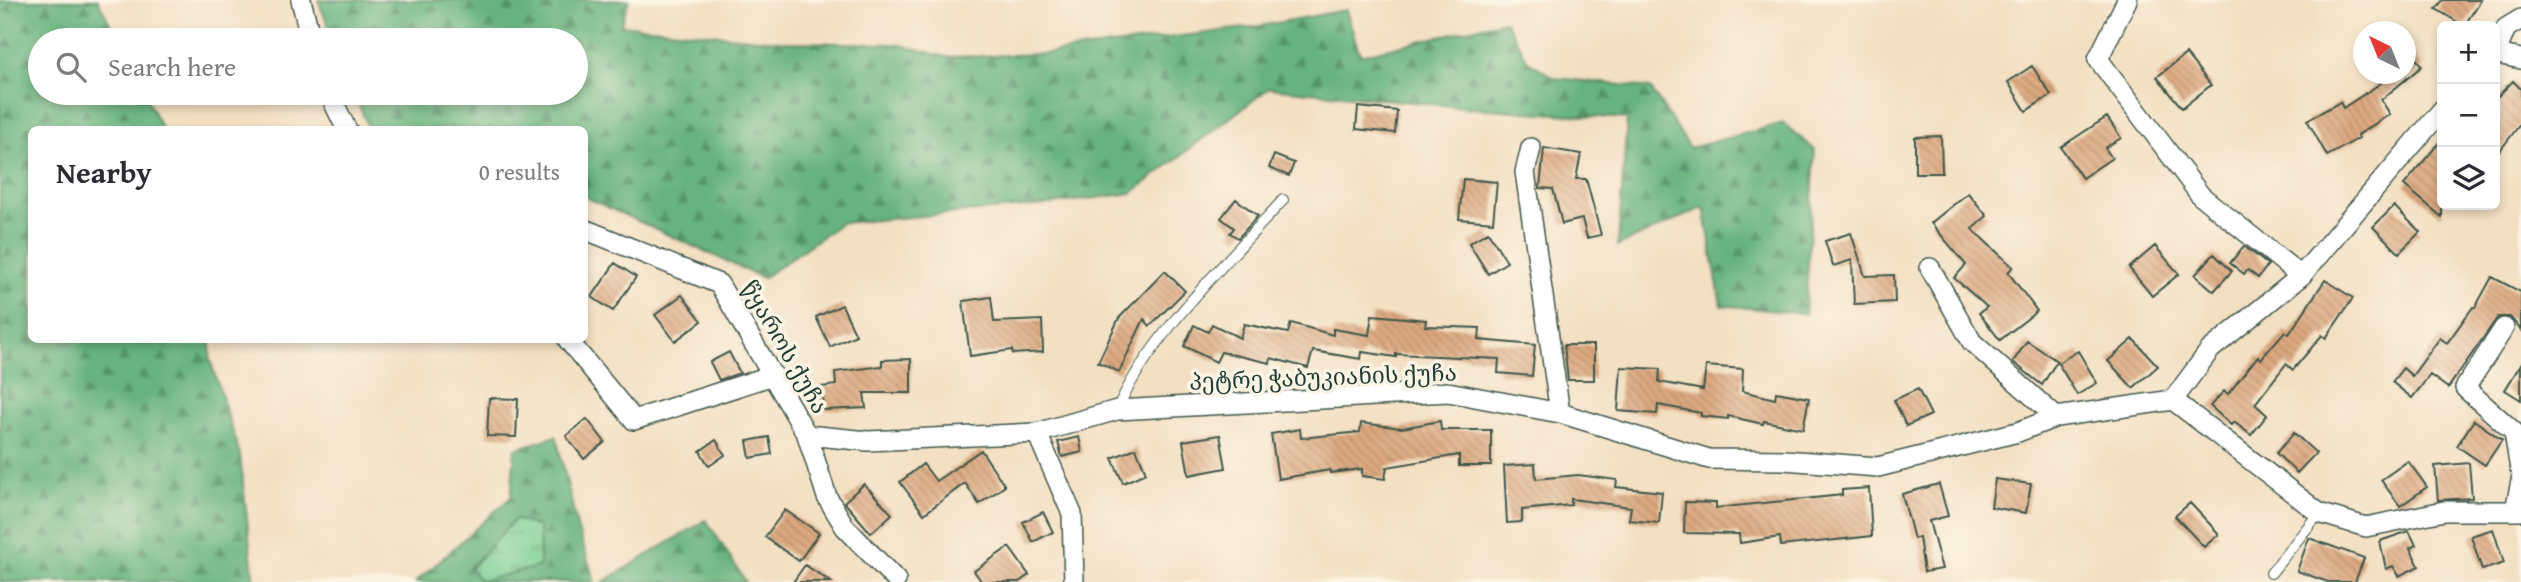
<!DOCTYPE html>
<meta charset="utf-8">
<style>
:root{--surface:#fff;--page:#f7f7f7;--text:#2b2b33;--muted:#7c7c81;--line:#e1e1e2}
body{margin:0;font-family:"Gentium Book Plus","Noto Serif Georgian",serif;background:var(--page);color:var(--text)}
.controls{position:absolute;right:21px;top:21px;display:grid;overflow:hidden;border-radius:10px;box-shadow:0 4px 10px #0003}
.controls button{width:63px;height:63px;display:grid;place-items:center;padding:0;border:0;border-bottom:2px solid var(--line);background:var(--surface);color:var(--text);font:35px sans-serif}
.compass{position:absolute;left:2353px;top:21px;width:63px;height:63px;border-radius:50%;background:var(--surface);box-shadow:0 4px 10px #0003;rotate:317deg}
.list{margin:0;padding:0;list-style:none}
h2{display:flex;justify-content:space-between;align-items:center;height:91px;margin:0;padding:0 28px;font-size:30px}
h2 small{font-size:23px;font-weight:400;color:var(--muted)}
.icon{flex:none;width:38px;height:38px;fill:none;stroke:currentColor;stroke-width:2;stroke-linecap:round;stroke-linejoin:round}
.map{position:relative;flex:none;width:2521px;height:582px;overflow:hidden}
.search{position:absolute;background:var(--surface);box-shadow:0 4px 10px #0003;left:28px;top:28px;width:560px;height:77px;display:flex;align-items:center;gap:18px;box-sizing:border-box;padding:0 24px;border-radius:38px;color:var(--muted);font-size:26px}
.panel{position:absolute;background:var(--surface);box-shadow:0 4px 10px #0003;left:28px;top:126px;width:560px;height:217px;border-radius:10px}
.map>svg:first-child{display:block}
.grass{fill:url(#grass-tufts);stroke:#4e8764;stroke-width:2}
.forest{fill:url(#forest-firs);stroke:#427859;stroke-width:2;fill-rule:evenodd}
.building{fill:url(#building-back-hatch)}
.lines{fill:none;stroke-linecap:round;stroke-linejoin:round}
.service-casing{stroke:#3f5549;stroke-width:12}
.minor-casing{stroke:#3f5549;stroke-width:22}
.service{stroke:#fff;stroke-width:10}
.minor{stroke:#fff;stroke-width:19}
.labels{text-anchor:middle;stroke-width:7;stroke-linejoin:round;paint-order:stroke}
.street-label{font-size:23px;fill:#1f3d34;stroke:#fcf5e5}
</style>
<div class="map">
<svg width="2521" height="582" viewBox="0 0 2521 582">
<defs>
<pattern id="grass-tufts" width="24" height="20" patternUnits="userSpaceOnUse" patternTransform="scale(1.75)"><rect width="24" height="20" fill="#7ed194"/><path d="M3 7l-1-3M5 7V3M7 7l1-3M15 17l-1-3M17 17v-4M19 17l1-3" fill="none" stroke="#67ab7a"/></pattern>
<pattern id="forest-firs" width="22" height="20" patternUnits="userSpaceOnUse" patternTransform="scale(1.75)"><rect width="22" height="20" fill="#66b37e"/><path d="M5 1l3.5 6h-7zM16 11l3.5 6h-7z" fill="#539368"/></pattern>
<pattern id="building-back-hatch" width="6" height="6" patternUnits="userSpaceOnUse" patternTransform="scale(1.75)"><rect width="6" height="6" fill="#dda980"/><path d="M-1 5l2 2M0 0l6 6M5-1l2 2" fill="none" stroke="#b38b6a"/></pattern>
</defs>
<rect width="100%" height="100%" fill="#fcf5e5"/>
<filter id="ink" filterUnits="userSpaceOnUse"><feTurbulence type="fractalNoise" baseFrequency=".0143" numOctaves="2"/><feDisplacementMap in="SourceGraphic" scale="14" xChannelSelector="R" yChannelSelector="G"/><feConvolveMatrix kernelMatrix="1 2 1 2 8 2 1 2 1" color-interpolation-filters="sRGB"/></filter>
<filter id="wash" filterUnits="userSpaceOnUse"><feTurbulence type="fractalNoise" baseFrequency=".00686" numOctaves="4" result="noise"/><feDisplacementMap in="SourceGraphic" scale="28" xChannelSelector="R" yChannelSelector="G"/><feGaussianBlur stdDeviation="1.57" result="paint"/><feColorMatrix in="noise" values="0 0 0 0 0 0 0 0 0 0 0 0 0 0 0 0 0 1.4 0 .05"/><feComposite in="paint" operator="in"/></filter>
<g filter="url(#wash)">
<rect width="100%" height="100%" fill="#f3dfc1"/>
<path class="grass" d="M 515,519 L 539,526 L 540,567 L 481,582 L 470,569 Z"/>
<path class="forest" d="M 0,0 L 98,0 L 118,40 L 40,40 L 40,93 L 144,93 L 162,129 L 32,130 L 32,340 L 211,340 L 210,359 L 240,455 L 254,582 L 0,582 Z
M 318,0 L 629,0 L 621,25 L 788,42 L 897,44 L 946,57 L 1042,54 L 1260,26 L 1346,10 L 1360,55 L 1505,21 L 1528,61 L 1555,78 L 1650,88 L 1690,148 L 1783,123 L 1815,150 L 1805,314 L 1721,305 L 1704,207 L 1618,246 L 1627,119 L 1473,108 L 1269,88 L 1132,193 L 1037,206 L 841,223 L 763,278 L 585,197 L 584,130 L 369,129 L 354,93 L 576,93 L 576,40 L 334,40 Z
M 556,436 L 578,530 L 595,582 L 416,582 L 511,497 L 515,449 ZM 515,519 L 539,527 L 540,566 L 481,581 L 470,568 Z
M 706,520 L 746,582 L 603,582 Z"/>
<g id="blocks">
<path class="building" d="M 2443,0 L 2481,0 L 2464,26 L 2436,9 Z
M 2405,45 L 2422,66 L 2381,100 L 2390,114 L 2358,135 L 2359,138 L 2327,156 L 2307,120 L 2340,102 L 2343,108 L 2384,81 L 2378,74 L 2405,74 Z
M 2186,54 L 2211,85 L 2182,108 L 2157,77 Z
M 2032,66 L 2051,95 L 2026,111 L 2008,82 Z
M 2513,81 L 2521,89 L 2521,123 L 2495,157 L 2495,99 Z
M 1358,107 L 1397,111 L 1395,133 L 1356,129 Z
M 2107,117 L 2121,138 L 2105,148 L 2112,158 L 2082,178 L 2061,147 Z
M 1941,136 L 1942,173 L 1915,173 L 1915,137 Z
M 2442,139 L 2442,217 L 2404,185 Z
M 1544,148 L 1581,154 L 1576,179 L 1586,179 L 1601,235 L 1587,238 L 1582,219 L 1562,224 L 1553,189 L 1540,188 Z
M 1274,155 L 1294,163 L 1289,176 L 1269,168 Z
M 1463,179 L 1497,182 L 1493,222 L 1459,219 Z
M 1968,193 L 1987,216 L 1972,229 L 2013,267 L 2008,272 L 2037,311 L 2000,340 L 1979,313 L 1987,307 L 1954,278 L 1966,265 L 1931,223 Z
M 1236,199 L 1258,216 L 1238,238 L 1230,233 L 1234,228 L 1221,218 Z
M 2394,206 L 2420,232 L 2399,253 L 2373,227 Z
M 1488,232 L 1507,262 L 1488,274 L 1469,243 Z
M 1851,233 L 1865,276 L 1894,275 L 1895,302 L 1854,304 L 1852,260 L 1833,266 L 1825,241 Z
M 2155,246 L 2179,274 L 2152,296 L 2129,268 Z
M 2244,246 L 2268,265 L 2258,278 L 2248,270 L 2244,274 L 2230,263 Z
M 2214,254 L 2232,271 L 2214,291 L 2195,275 Z
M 615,263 L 636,277 L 613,311 L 592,297 Z
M 1165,271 L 1185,291 L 1150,326 L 1144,319 L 1119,372 L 1098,362 L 1119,318 Z
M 2492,277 L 2521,292 L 2521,330 L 2510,317 L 2498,317 L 2448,388 L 2430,375 L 2412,398 L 2392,382 L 2403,368 L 2412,376 L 2440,338 L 2447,343 L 2473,307 L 2475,308 Z
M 2325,280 L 2353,298 L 2326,338 L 2322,335 L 2293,370 L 2286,364 L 2255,404 L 2267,415 L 2251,435 L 2234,422 L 2231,425 L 2210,406 L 2224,391 L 2228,394 L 2258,356 L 2261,359 L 2285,331 L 2289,334 Z
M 682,295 L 702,321 L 675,341 L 655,315 Z
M 991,297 L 994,322 L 1042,320 L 1043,352 L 1013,354 L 1012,350 L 970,356 L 963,301 Z
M 842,305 L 856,335 L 830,347 L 816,317 Z
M 1372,315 L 1426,320 L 1425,326 L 1480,328 L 1479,340 L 1535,345 L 1532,376 L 1498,373 L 1499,359 L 1396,354 L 1396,357 L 1362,352 L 1361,359 L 1313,351 L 1308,368 L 1271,358 L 1270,363 L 1221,352 L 1216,362 L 1184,346 L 1194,325 L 1208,332 L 1212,324 L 1240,338 L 1244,324 L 1288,333 L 1291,323 L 1333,335 L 1333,329 L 1369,335 Z
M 2133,339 L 2158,366 L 2133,388 L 2108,361 Z
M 2027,341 L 2057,361 L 2042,385 L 2013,362 Z
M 1564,345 L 1594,345 L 1594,380 L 1568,380 Z
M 2078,351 L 2097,383 L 2077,395 L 2058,363 Z
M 729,352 L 740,373 L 719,380 L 710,362 Z
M 911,359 L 911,393 L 864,393 L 866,408 L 824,410 L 821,387 L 836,385 L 835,372 L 882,366 L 882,360 Z
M 2521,364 L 2521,400 L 2505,390 Z
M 1706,366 L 1743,369 L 1742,391 L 1775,399 L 1776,392 L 1809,398 L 1803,429 L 1764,421 L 1763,424 L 1728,416 L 1728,419 L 1701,416 L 1701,413 L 1658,405 L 1657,414 L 1618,411 L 1621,367 L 1660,369 L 1659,382 L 1703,390 Z
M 1918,389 L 1931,415 L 1906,426 L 1894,400 Z
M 489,398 L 518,399 L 516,437 L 487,436 Z
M 587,419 L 605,442 L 584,459 L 566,436 Z
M 2474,420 L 2502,440 L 2485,465 L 2457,446 Z
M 1440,421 L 1441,430 L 1491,430 L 1491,466 L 1459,466 L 1459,455 L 1387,467 L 1385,479 L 1362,476 L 1362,469 L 1330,473 L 1330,470 L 1278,479 L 1271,434 L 1300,429 L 1301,438 L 1360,432 L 1361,423 L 1402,428 Z
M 2294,433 L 2316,453 L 2297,473 L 2276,453 Z
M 1220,435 L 1226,468 L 1189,475 L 1183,441 Z
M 769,437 L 772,454 L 750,458 L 747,441 Z
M 1079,437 L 1082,452 L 1062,457 L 1058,442 Z
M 716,440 L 725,455 L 709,466 L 700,451 Z
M 1136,448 L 1146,473 L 1123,483 L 1112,458 Z
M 981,450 L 1005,486 L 979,504 L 965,483 L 924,514 L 900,482 L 923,464 L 936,481 Z
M 2408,461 L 2427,487 L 2400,506 L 2381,480 Z
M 2469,463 L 2472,498 L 2438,500 L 2435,466 Z
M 1535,464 L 1536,479 L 1578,475 L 1617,480 L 1616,487 L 1662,492 L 1659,523 L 1629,520 L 1631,507 L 1571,499 L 1571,505 L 1522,510 L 1522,522 L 1507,523 L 1504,466 Z
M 1995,479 L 2031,484 L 2026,513 L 1991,507 Z
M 864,484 L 892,514 L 871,533 L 844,502 Z
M 1939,484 L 1948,516 L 1929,521 L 1942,569 L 1924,572 L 1919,537 L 1914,539 L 1902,494 Z
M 1869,488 L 1872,536 L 1781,546 L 1780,537 L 1740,543 L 1739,534 L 1684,533 L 1685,502 L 1716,503 L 1716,508 L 1842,495 L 1842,490 Z
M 2190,503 L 2219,534 L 2204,547 L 2175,516 Z
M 785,510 L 819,533 L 799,561 L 765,537 Z
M 1043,512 L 1053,532 L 1033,542 L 1023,522 Z
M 2493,529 L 2504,563 L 2482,570 L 2471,536 Z
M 2409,531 L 2416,545 L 2410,548 L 2419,566 L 2399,576 L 2393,566 L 2386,569 L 2380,541 Z
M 2309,538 L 2364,558 L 2355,582 L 2328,582 L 2297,571 Z
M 1009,547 L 1029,575 L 1019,582 L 982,582 L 974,571 Z
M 805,565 L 831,582 L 793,582 Z"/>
</g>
</g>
<g filter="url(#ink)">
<use href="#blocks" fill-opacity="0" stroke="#3f5549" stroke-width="2"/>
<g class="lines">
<defs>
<path id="service" d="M 1117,410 C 1147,339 1230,259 1283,200
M 2271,573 L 2319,513"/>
<path id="minor" d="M 301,0 L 311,40
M 2127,0 L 2098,59 L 2201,196 L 2301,276
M 2497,54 L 2521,59
M 2495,56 L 2506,28 L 2521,19
M 329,93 L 347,130
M 1531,148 L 1525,172 L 1560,413
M 584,229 L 719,284 L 807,435 L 868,441 L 1037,433 L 1117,410 L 1448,392 L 1560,413 L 1709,459 L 1784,460 L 1878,467 L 2018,432 L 2056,417 L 2173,400 L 2319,513 L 2366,527 L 2444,511 L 2521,511
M 1930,268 L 1972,342 L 2056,417
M 2504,328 L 2465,388 L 2514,432 L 2521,476
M 568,340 L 634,420 L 773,375
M 2173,400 L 2210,350 L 2301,276 L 2442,110
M 1037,433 L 1072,514 L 1074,582
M 807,435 L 827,497 L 845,527 L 896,580
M 2515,510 L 2521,481"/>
</defs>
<use href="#service" class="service-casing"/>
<use href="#minor" class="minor-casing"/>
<use href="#service" class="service"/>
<use href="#minor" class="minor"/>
</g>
</g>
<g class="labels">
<g class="street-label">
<text transform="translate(785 347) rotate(60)" y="8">წყაროს ქუჩა</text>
<text transform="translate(1323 377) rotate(-2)" y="8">პეტრე ჭაბუკიანის ქუჩა</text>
</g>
</g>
</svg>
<div class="controls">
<button>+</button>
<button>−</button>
<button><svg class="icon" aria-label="layers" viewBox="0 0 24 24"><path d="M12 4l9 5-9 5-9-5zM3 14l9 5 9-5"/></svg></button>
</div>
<svg class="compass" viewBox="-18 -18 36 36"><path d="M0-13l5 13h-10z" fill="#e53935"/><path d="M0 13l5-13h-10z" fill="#7c7c81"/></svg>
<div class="search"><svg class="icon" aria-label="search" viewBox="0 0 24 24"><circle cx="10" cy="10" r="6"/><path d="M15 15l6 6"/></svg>Search here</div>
<section class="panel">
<h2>Nearby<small>0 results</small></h2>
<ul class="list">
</ul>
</section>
</div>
